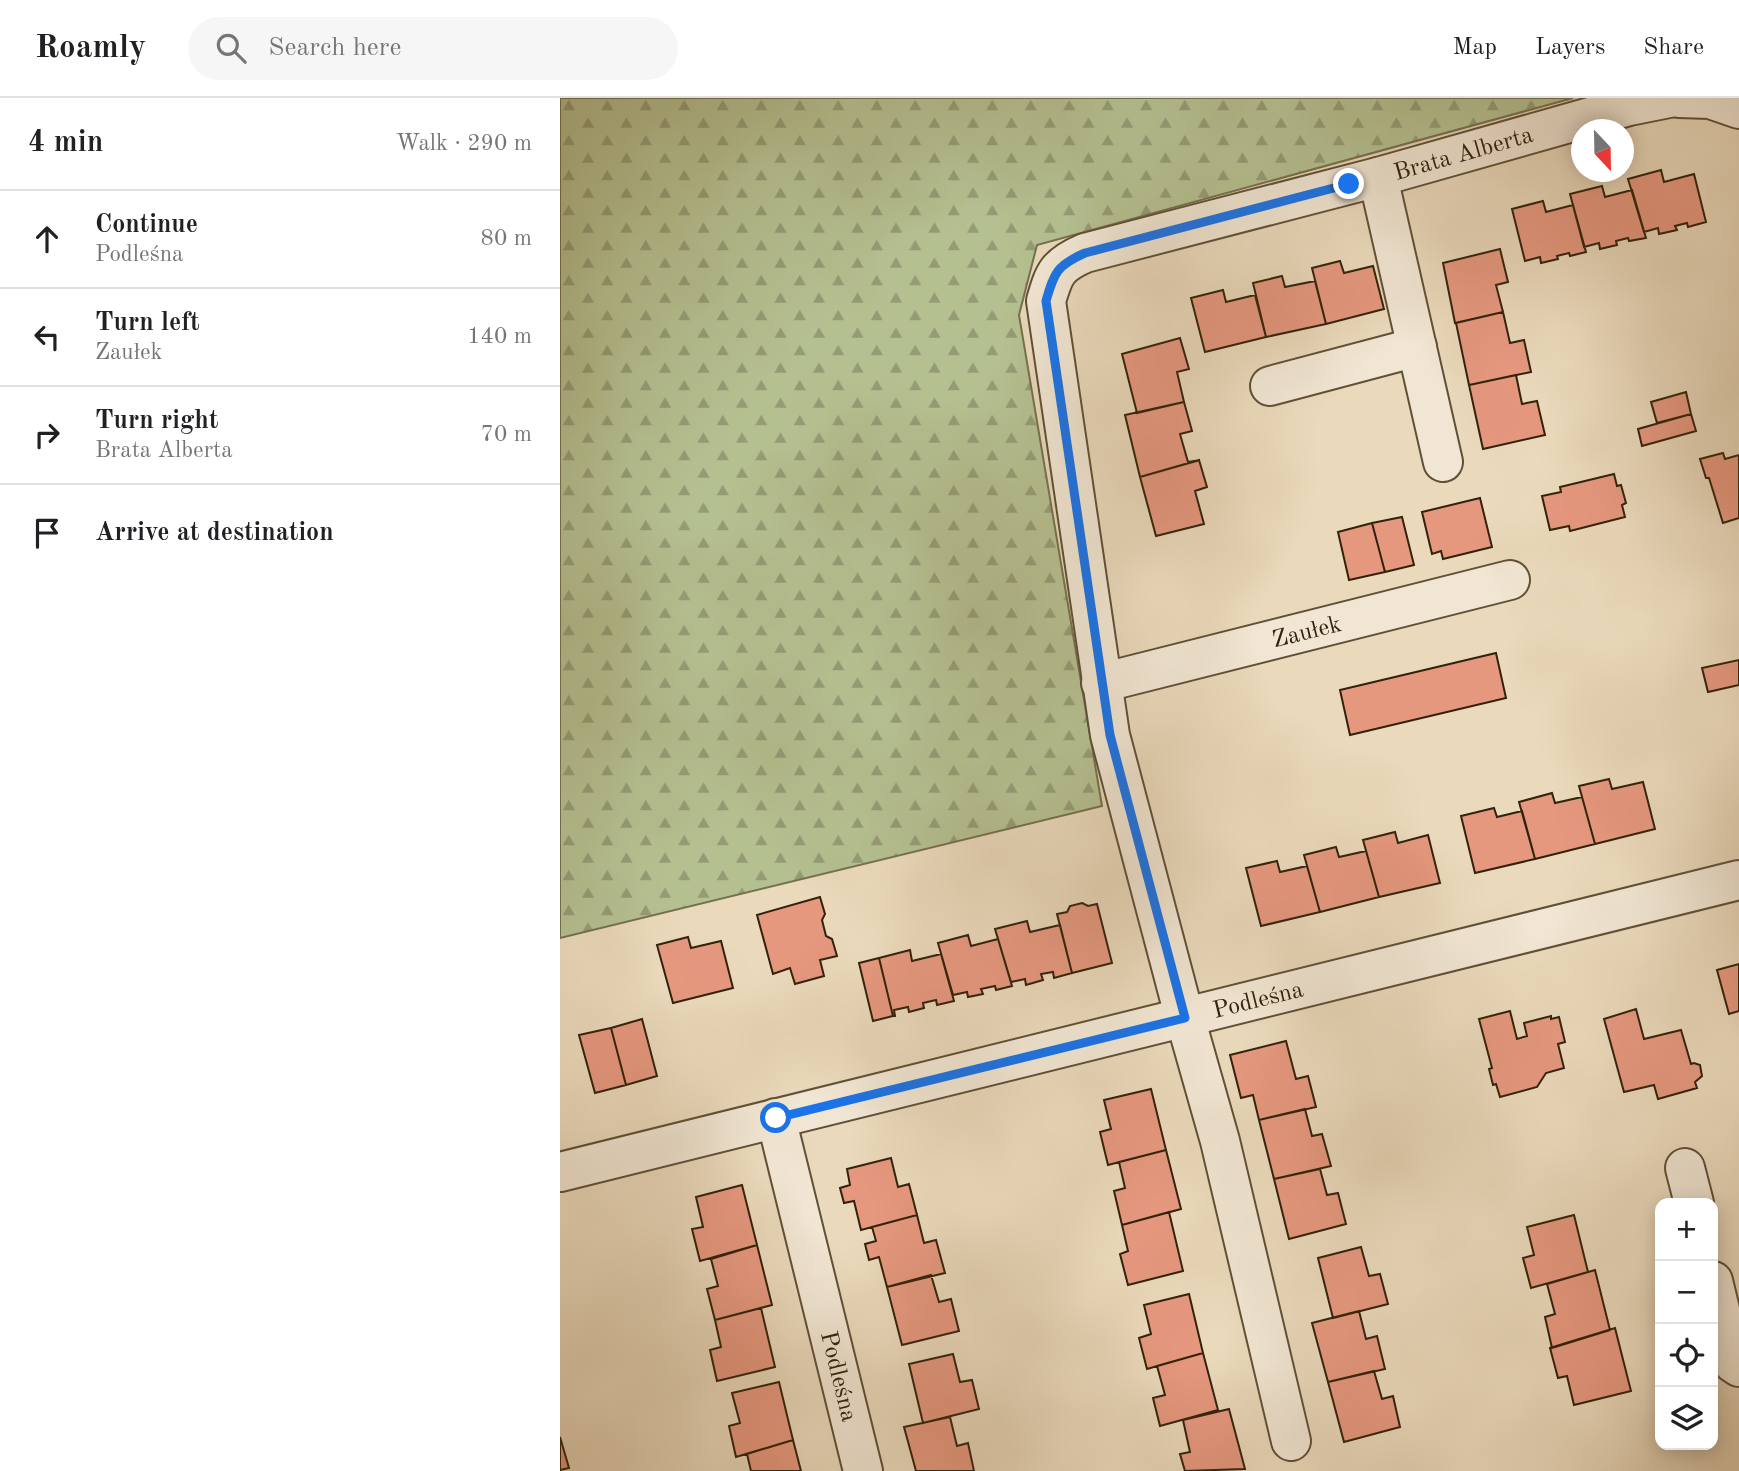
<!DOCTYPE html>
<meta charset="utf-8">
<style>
:root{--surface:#fff;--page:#f6f6f6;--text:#202124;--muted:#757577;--line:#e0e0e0}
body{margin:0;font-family:"Old Standard TT",serif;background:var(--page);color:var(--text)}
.controls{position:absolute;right:21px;bottom:21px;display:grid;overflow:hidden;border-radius:14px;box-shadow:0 4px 18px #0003}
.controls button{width:63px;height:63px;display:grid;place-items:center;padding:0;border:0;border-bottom:2px solid var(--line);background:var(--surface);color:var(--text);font:35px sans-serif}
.compass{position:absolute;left:1011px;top:21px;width:63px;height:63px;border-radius:50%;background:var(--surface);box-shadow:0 4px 18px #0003;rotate:158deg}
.stop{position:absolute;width:21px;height:21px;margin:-16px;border:5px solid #1a73e8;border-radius:50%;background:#fff}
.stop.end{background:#1a73e8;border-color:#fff;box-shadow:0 2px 7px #0008}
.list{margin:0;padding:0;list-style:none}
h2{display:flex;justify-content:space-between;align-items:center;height:91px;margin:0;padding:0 28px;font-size:30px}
h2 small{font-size:23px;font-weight:400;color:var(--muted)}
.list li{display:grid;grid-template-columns:46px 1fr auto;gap:21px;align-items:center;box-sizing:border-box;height:98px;padding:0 28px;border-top:2px solid var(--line)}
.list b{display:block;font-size:26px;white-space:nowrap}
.list p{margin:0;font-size:23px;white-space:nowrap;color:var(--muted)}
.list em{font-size:23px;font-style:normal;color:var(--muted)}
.icon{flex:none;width:38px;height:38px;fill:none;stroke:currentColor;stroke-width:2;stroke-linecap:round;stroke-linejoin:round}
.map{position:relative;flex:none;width:1179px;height:1373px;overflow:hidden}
header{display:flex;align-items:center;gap:42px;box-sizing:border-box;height:98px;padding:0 35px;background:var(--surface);border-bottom:2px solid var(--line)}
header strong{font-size:33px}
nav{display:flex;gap:38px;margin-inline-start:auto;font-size:24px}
.search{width:490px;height:63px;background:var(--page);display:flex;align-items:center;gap:18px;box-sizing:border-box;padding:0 24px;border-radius:38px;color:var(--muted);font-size:26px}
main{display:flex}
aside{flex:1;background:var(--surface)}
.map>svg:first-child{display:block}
.forest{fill:url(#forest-firs);stroke:#74714e;stroke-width:2}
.building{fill:#e6987f;stroke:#32220b;stroke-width:2}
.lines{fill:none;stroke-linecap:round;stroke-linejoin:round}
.minor-casing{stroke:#605037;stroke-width:42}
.minor{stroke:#f1e6d3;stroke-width:38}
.route{stroke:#1a73e8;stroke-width:9}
.labels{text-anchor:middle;stroke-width:7;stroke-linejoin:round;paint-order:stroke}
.street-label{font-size:24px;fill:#32220b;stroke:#f1e6d3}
</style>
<header>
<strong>Roamly</strong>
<div class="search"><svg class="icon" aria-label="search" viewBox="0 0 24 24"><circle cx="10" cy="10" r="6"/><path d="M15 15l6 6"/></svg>Search here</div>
<nav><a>Map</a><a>Layers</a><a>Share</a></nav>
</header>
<main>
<aside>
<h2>4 min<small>Walk · 290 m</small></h2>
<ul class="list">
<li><svg class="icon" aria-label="ahead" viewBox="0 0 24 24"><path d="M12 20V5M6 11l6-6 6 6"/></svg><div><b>Continue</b><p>Podleśna</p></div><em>80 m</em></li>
<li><svg class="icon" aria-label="left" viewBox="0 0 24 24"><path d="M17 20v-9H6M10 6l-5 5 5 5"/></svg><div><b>Turn left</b><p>Zaułek</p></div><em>140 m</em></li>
<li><svg class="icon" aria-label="right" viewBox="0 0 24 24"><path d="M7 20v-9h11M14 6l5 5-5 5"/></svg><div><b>Turn right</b><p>Brata Alberta</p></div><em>70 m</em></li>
<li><svg class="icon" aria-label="arrive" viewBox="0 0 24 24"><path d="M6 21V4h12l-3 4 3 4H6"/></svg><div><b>Arrive at destination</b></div></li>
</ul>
</aside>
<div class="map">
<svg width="1179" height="1373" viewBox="0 0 1179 1373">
<defs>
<pattern id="forest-firs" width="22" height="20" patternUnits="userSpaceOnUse" patternTransform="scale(1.75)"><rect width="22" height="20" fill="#b5c091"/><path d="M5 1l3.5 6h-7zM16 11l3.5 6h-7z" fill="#949c75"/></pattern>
</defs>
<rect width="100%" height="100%" fill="#ead9bb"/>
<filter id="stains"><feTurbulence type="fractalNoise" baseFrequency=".00286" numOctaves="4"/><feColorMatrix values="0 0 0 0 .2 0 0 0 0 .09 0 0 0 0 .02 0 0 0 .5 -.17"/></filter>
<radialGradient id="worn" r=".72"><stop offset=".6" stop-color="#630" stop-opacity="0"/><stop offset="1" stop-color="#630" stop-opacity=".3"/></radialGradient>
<path class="forest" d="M 0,0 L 1013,0 L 477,147 L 459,217 L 542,708 L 0,840 Z"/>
<path class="building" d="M 1101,72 L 1104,84 L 1134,76 L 1146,124 L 1128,129 L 1127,125 L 1115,128 L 1117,132 L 1099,136 L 1098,130 L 1084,134 L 1068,81 Z
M 1042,88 L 1045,99 L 1072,92 L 1086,140 L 1069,143 L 1068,140 L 1056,143 L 1057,147 L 1040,151 L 1039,145 L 1024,149 L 1010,96 Z
M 983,103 L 986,114 L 1013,107 L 1026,154 L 1010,158 L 1009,155 L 997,158 L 998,161 L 981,165 L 980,159 L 965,163 L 952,111 Z
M 940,151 L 948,184 L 936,187 L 943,214 L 895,225 L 883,165 Z
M 780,163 L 784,175 L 813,168 L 824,211 L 766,226 L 752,170 Z
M 722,178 L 725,189 L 755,183 L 766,226 L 706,239 L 693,185 Z
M 663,192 L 666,204 L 695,197 L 706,239 L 645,254 L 631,200 Z
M 943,214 L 950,245 L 964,242 L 971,274 L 909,287 L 896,225 Z
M 620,240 L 629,271 L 617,274 L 624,304 L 577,315 L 562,256 Z
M 956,277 L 962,306 L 977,303 L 985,337 L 923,351 L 909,287 Z
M 1126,294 L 1131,316 L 1097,325 L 1091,304 Z
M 624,304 L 632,333 L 620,336 L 628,364 L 640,362 L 580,379 L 565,317 Z
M 1131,316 L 1136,333 L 1082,348 L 1078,331 Z
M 1163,355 L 1165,361 L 1179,357 L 1179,420 L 1163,425 L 1149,380 L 1146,380 L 1140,361 Z
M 639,362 L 647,389 L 635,393 L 644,426 L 596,438 L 580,379 Z
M 1054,376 L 1057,388 L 1061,387 L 1066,405 L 1062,407 L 1065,419 L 1010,433 L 1009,428 L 990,432 L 982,398 L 1001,394 L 1000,389 Z
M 920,400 L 932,449 L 883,461 L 881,453 L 872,456 L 862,414 Z
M 842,419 L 854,467 L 825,474 L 812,425 Z
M 812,425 L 825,474 L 789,482 L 778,434 Z
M 936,555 L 946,600 L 790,637 L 780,592 Z
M 1179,562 L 1179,587 L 1148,594 L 1142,570 Z
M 1049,681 L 1052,691 L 1083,684 L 1095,731 L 1035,746 L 1019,688 Z
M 992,695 L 995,705 L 1022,699 L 1035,746 L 975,761 L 959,704 Z
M 934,710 L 937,719 L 962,713 L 975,761 L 915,775 L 901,718 Z
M 835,734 L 838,745 L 868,737 L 880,785 L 819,799 L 803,742 Z
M 776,749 L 779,759 L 806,753 L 819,799 L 760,814 L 744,757 Z
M 717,763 L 720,774 L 747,768 L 760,814 L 701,828 L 686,770 Z
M 260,799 L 265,816 L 262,822 L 266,838 L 272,841 L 277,858 L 260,862 L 264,878 L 235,886 L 230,870 L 213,876 L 197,817 Z
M 522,805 L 528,808 L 537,806 L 552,865 L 512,875 L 497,816 L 507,814 L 510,808 Z
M 467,823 L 470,834 L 500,827 L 512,875 L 494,880 L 493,874 L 481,876 L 483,882 L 466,887 L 465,881 L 451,884 L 435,831 Z
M 408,837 L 411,848 L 438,841 L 452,888 L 436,892 L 435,888 L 421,891 L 423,896 L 408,899 L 407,894 L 393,897 L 378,845 Z
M 128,839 L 131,850 L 161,843 L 173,890 L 113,905 L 97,847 Z
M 350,852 L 352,863 L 381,856 L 394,903 L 377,907 L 376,902 L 363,905 L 364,910 L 349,914 L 348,909 L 334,912 L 335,918 L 333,918 L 319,860 Z
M 319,860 L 333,918 L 313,923 L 299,865 Z
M 1179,866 L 1179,913 L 1169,916 L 1157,872 Z
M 1076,911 L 1084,941 L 1121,932 L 1131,966 L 1134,965 L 1140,967 L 1142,978 L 1135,984 L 1137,990 L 1098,1001 L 1094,987 L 1064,994 L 1044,921 Z
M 950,913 L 957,941 L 967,938 L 964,925 L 991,918 L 991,921 L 999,919 L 1005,944 L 998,946 L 1004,970 L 986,975 L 977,989 L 940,999 L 936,986 L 933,987 L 929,971 L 932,970 L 919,921 Z
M 82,921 L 97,978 L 66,987 L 51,930 Z
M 51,930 L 66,987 L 35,995 L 19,937 Z
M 726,943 L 736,981 L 748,978 L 756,1009 L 699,1022 L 693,997 L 681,1000 L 670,957 Z
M 591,991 L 606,1052 L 548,1067 L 540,1034 L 551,1031 L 544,1002 Z
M 745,1011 L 752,1038 L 762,1036 L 771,1068 L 714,1081 L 699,1022 Z
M 606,1052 L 621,1111 L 562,1127 L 554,1093 L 565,1090 L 559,1064 Z
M 331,1060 L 338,1089 L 349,1086 L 357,1117 L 301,1132 L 294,1103 L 284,1105 L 280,1090 L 290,1087 L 287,1071 Z
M 760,1071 L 767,1097 L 778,1095 L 786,1126 L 729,1141 L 714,1081 Z
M 182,1087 L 197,1147 L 140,1163 L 132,1131 L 143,1129 L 136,1099 Z
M 609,1114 L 623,1173 L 568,1187 L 560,1156 L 568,1153 L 562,1127 Z
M 357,1117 L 364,1145 L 376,1142 L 385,1175 L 327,1189 L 319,1159 L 309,1162 L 305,1146 L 316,1143 L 312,1129 Z
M 1014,1117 L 1028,1174 L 971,1190 L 963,1160 L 974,1157 L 967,1129 Z
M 197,1147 L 212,1207 L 155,1222 L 147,1191 L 158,1188 L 151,1161 Z
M 801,1149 L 809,1178 L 820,1176 L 828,1206 L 773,1220 L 758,1160 Z
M 1035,1172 L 1050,1232 L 992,1250 L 985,1219 L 995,1216 L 987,1186 Z
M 371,1177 L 379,1204 L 391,1201 L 399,1233 L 342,1247 L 327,1189 Z
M 629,1196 L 643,1255 L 587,1271 L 579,1240 L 591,1236 L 584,1207 Z
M 201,1210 L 215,1269 L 157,1283 L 150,1252 L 161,1249 L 155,1222 Z
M 799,1213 L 806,1241 L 817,1238 L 825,1271 L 768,1284 L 752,1225 Z
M 1055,1230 L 1071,1293 L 1014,1307 L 1007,1278 L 998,1280 L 990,1250 Z
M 643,1255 L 658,1312 L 600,1328 L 593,1300 L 605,1297 L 597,1268 Z
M 393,1256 L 400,1284 L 412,1282 L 419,1311 L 363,1325 L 349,1266 Z
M 814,1273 L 822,1301 L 833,1298 L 840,1329 L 784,1344 L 768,1284 Z
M 219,1284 L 233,1342 L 176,1359 L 169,1328 L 180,1325 L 172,1295 Z
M 669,1311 L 685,1371 L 625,1373 L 620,1356 L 630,1354 L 623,1322 Z
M 390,1319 L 397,1348 L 408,1345 L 414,1373 L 356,1373 L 344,1329 Z
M 0,1339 L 9,1370 L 0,1372 Z
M 233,1342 L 241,1373 L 191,1373 L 187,1356 Z"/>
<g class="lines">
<defs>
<g id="minor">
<path d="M 1119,0 L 1150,1 L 1179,11"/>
<path d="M 818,79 L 883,364"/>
<path d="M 710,288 L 857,249"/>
<path id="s1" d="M 541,585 L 950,482"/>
<path id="s2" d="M 216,1020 L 303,1373"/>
<path d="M 1125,1070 L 1134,1105"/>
<path id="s3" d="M 0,1074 L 1179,782"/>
<path d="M 1153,1183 L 1173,1265 L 1179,1269"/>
<path id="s4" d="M 731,1343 L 660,1043 L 620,902 L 550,637 L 486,203 C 494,175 497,167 525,155 L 818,79 L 1069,8 L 1109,0"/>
</g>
</defs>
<use href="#minor" class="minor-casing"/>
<use href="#minor" class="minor"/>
</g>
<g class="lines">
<path class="route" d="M 216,1020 L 625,920 L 550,637 L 486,203 C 494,175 497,167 525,155 L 789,86"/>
</g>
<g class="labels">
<g class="street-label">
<text dy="8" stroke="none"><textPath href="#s4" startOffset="1624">Brata Alberta</textPath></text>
<text dy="8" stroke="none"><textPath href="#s1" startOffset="212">Zaułek</textPath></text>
<text dy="8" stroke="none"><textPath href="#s3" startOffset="719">Podleśna</textPath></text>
<text dy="8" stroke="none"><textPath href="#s2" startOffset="266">Podleśna</textPath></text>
</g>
</g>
<rect width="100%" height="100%" filter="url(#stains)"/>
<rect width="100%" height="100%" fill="url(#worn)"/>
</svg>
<div class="controls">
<button>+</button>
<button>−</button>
<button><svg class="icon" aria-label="locate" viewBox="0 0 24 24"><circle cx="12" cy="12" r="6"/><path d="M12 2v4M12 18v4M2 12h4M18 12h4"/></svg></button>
<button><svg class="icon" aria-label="layers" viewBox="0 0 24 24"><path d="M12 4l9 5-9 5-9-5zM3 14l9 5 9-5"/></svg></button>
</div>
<svg class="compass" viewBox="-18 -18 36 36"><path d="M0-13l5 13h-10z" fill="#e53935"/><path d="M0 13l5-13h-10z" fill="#757577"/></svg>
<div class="stop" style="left:216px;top:1020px"></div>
<div class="stop end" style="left:789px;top:86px"></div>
</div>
</main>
